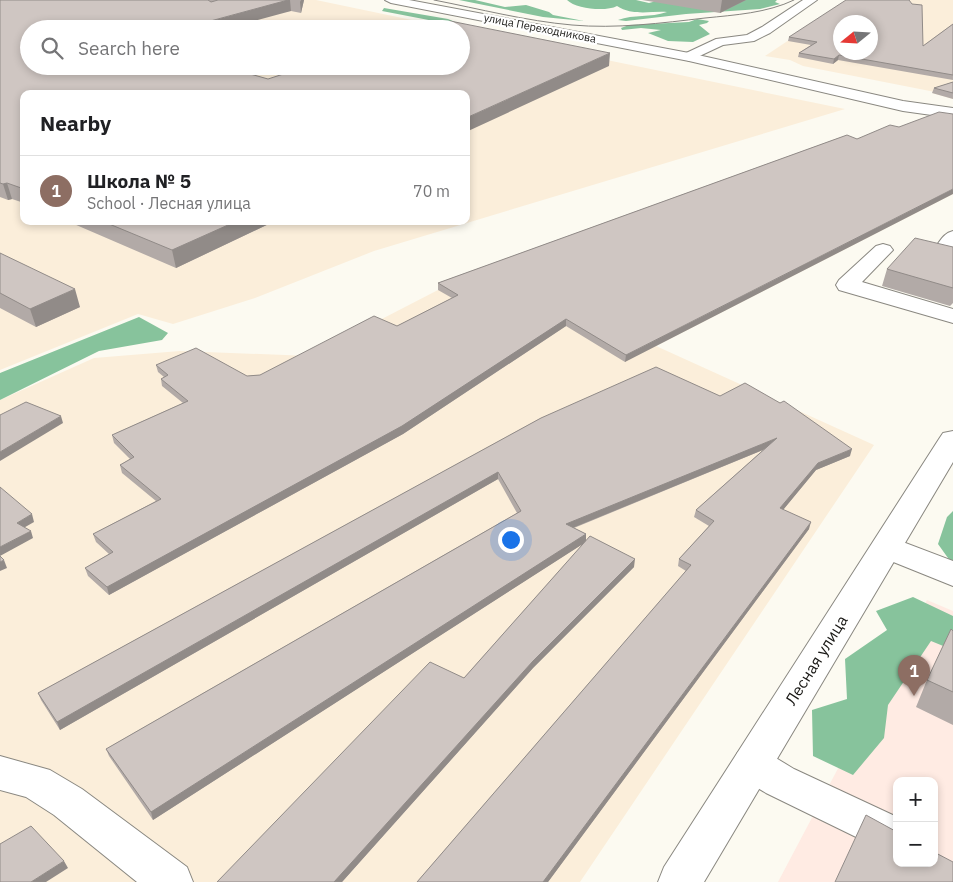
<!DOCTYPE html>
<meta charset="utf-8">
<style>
:root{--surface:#fff;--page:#f2f2f2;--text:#202124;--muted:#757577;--line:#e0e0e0;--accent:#2563eb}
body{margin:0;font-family:"IBM Plex Sans",sans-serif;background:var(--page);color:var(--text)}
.controls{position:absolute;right:15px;bottom:15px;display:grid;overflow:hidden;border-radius:10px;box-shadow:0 2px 8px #0003}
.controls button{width:45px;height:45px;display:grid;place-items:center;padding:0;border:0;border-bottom:1px solid var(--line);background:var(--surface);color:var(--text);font:25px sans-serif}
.compass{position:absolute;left:833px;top:15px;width:45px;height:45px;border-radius:50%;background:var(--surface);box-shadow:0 2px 8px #0003;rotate:252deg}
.you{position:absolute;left:510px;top:539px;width:18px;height:18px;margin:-12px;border:4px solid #fff;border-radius:50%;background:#1a73e8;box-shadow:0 0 0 8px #1a73e833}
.badge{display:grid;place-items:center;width:32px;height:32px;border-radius:50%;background:var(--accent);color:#fff;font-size:16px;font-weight:700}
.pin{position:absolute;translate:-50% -41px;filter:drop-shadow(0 1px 2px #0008)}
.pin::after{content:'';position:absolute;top:26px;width:18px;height:15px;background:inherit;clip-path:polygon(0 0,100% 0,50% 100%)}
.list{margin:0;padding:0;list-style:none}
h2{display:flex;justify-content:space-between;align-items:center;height:65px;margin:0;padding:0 20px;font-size:21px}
h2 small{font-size:16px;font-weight:400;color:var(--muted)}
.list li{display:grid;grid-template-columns:32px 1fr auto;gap:15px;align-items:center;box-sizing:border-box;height:70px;padding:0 20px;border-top:1px solid var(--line)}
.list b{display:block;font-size:19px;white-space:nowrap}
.list p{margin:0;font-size:16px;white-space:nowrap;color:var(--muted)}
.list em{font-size:16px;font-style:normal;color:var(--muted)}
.icon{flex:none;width:28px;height:28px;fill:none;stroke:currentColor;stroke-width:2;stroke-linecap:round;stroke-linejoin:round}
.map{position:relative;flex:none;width:953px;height:882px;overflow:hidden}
.search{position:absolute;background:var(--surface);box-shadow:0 2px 8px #0003;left:20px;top:20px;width:450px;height:55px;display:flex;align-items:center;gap:12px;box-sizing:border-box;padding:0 18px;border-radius:28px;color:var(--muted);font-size:19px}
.panel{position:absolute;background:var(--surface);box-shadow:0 2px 8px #0003;left:20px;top:90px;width:450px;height:135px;border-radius:10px}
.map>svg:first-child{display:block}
.industrial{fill:#fbeeda;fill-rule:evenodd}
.education{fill:#ffebe3;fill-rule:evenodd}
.forest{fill:#87c39c}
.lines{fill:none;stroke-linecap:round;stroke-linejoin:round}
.minor-casing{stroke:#8a8881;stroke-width:2}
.major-casing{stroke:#8a8881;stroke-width:2}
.minor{fill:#fff;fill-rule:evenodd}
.major{fill:#fff;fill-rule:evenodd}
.tram{stroke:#878580;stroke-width:1}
.wall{fill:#b2aaa7}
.shaded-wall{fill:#918b88}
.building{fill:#cfc6c2;stroke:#918b88;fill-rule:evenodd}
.labels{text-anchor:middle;stroke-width:4.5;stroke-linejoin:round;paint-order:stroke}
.far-street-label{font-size:11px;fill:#181714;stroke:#fff}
.near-street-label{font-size:16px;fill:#181714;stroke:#fff}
</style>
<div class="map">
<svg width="953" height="882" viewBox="0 0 953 882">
<rect width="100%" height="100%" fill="#fcfaf1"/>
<path class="industrial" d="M 0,0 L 316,0 L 455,29 L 29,29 L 29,66 L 461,66 L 461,30 L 845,109 L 374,251 L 255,298 L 173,324 L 138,314 L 0,370 ZM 24,94 L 466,94 L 466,221 L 24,221 Z
M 849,0 L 953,0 L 953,99 L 932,93 L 935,92 L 803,66 L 790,60 L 765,56 ZM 840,22 L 870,22 L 870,52 L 840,52 Z
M 910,126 L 953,194 L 656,346 L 874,445 L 580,882 L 0,882 L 0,400 L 94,358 L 180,351 L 310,356 L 438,290 L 846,141 Z"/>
<path class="education" d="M 927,600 L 953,611 L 953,882 L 778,882 ZM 897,781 L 934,781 L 934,863 L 897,863 Z"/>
<path class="forest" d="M 459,0 L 475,0 L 505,7 L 526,5 L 549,12 L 553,15 L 584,21 L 543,17 Z
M 567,0 L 636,0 L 649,3 L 660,0 L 777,0 L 775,2 L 780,4 L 760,9 L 686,14 L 626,21 L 618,20 C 634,14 650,18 667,12 C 650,11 632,16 617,6 C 606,12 576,9 567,0 Z
M 384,8 L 448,19 L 470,28 L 382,11 Z
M 697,19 L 709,21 L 707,23 L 699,25 L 710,34 L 693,42 L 668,41 L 648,33 L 661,30 L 641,28 L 622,30 L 621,28 L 629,25 L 689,22 Z
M 139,317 L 168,333 L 162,340 L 99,351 L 0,400 L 0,373 Z
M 953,511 L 953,565 L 938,544 L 947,517 Z
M 913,597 L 953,616 L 953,650 L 931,641 L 888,705 L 884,738 L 853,775 L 813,756 L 812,710 L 847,699 L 845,659 L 887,630 L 876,611 Z"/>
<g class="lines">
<defs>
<path id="minor" d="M 803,0 L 817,0 L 770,33 L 754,41 L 723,45 L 689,61 L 682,57 L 684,54 L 716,39 L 747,35 L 762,27 Z
M 953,231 L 953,250 L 947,251 L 940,249 L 937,245 C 942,238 945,233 953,231 Z
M 883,244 L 890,246 L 893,250 L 862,282 L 953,309 L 953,323 L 839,290 L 836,285 L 839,280 L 876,246 Z
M 887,536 L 953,561 L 953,586 L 876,555 L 871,547 L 876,539 Z
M 752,747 L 766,752 L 794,769 L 897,817 L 897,857 L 766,793 L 738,776 L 732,764 L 738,752 Z"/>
<path id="major" d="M 385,0 L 409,0 L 689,53 L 903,101 L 953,108 L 953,118 L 903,111 L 689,61 L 391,3 Z
M 953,431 L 953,462 L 704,882 L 658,882 L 664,867 L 939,439 L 943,433 Z
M 0,756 L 50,770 L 82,789 L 187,867 L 193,882 L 137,882 L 54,815 L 26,797 L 0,790 Z"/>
</defs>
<use href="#minor" class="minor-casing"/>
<use href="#major" class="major-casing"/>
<use href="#minor" class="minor"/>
<use href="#major" class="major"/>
<path class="tram" d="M 434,0 C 480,9 526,21 572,25 C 616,29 662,23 705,18 C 735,15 767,13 794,0"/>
</g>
<path class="wall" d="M 0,0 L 304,0 L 301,13 L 291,11 L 29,29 L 213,69 L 268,79 L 609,66 L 24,94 L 24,203 L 12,199 L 8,200 L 0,197 Z
M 642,0 L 746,0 L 720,13 Z
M 953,24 L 953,80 L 838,60 L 833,64 L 798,57 L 799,53 L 811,45 L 788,41 L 789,37 L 923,46 Z
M 953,82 L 953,99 L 932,93 L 934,88 Z
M 847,135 L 625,362 L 566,326 L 403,434 L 109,595 L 88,576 L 85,568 L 109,554 L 96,542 L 93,534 L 156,501 L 122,473 L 120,465 L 130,459 L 114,443 L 112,435 L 183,403 L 162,386 L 161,379 L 164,377 L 158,372 L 156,365 L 247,376 L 260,375 L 397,326 L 452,298 L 438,290 L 438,283 Z
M 67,221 L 275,221 L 176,268 Z
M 953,247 L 953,303 L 950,306 L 882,286 L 887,269 Z
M 0,253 L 80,307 L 36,327 L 0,308 Z
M 541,418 L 850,456 L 816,470 L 783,510 L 809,529 L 548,882 L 417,882 L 686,571 L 678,566 L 679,559 L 709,526 L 694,517 L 696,510 L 763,450 L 574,528 L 586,534 L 586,541 L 634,567 L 533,668 L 342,882 L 217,882 L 464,678 L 584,543 L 153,820 L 109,756 L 106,749 L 517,513 L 498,479 L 60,730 L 41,700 L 38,693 Z
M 953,631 L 953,725 L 916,707 L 927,680 Z"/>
<path class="shaded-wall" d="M 288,0 L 290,0 L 291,11 L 225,29 L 181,29 Z
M 301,0 L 304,0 L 301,13 L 300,2 Z
M 722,0 L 746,0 L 720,13 Z
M 610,53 L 609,66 L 466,132 L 466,118 Z
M 839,55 L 838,60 L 833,64 L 834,59 Z
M 7,183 L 12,199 L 8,200 L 3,184 Z
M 953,189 L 953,194 L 625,362 L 626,355 Z
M 237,221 L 275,221 L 176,268 L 172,250 Z
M 75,289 L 80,307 L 36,327 L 30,309 Z
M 566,319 L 566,326 L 403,434 L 109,595 L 107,587 Z
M 61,416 L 63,423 L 0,461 L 0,452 Z
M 777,438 L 775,445 L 565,531 L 566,524 Z
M 852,449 L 850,456 L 816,470 L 778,516 L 780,508 L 818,463 Z
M 498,472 L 498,479 L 60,730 L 57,722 Z
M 32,514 L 34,522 L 20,530 L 17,523 Z
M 811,522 L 809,529 L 548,882 L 543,882 Z
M 31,531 L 33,538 L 0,556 L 0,547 Z
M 586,534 L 586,542 L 153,820 L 151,812 Z
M 635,559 L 634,567 L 533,668 L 342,882 L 334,882 L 533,661 Z
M 4,560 L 7,568 L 0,571 L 0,562 Z
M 64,861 L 68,868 L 46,882 L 31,882 Z"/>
<path class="building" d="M 0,0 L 208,0 L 211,2 L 218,0 L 288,0 L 181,29 L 29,29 L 29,66 L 201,66 L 213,69 L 222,66 L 268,79 L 308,66 L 461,66 L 461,29 L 425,29 L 450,21 L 610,53 L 466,118 L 466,94 L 24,94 L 24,189 L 7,183 L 3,184 L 0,183 Z
M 846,0 L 909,0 L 912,4 L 922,5 L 923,46 L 953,24 L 953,75 L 839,55 L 834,59 L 799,53 L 817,42 L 789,37 ZM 840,22 L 870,22 L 870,52 L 840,52 Z
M 953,82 L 953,93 L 934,88 Z
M 939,112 L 953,114 L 953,189 L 626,355 L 566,319 L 402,426 L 107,587 L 85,568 L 113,552 L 93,534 L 161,499 L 120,465 L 134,457 L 112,435 L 188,401 L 161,379 L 168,375 L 156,365 L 196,348 L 247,376 L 260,375 L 374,316 L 397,326 L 458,295 L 438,283 L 847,135 L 857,139 L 890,125 L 899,127 Z
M 102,221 L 237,221 L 172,250 Z
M 915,238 L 953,247 L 953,288 L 887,269 Z
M 0,253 L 75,289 L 30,309 L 0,293 Z
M 656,367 L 720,396 L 745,383 L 780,403 L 784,401 L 852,449 L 818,463 L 780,508 L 811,522 L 543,882 L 417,882 L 691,565 L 679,559 L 714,521 L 696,510 L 777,438 L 566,524 L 586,534 L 151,812 L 106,749 L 521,511 L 498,472 L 57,722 L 38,693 L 541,418 Z
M 26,402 L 61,416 L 0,452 L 0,415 Z
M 0,487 L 32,514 L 17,523 L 31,531 L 0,547 Z
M 590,536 L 635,559 L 533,661 L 334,882 L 217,882 L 430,662 L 464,678 Z
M 0,556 L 4,560 L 0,562 Z
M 951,629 L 953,631 L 953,692 L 927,680 Z
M 866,815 L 897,832 L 897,863 L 934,863 L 934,852 L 953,862 L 953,882 L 835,882 Z
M 31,826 L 64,861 L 31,882 L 0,882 L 0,844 Z"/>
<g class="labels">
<g class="far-street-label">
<text transform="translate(540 28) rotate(11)" y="4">улица Переходникова</text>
</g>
<g class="near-street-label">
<text transform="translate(816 660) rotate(-58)" y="6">Лесная улица</text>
</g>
</g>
</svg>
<div class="controls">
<button>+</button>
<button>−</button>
</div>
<svg class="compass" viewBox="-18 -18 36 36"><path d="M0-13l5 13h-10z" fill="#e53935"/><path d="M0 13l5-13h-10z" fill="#757577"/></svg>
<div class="you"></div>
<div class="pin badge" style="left:914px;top:696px;background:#8d6e63">1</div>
<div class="search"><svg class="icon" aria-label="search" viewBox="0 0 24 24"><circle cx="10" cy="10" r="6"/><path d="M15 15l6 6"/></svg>Search here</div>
<section class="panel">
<h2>Nearby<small></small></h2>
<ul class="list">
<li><span class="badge" style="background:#8d6e63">1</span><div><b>Школа № 5</b><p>School · Лесная улица</p></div><em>70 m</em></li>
</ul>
</section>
</div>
